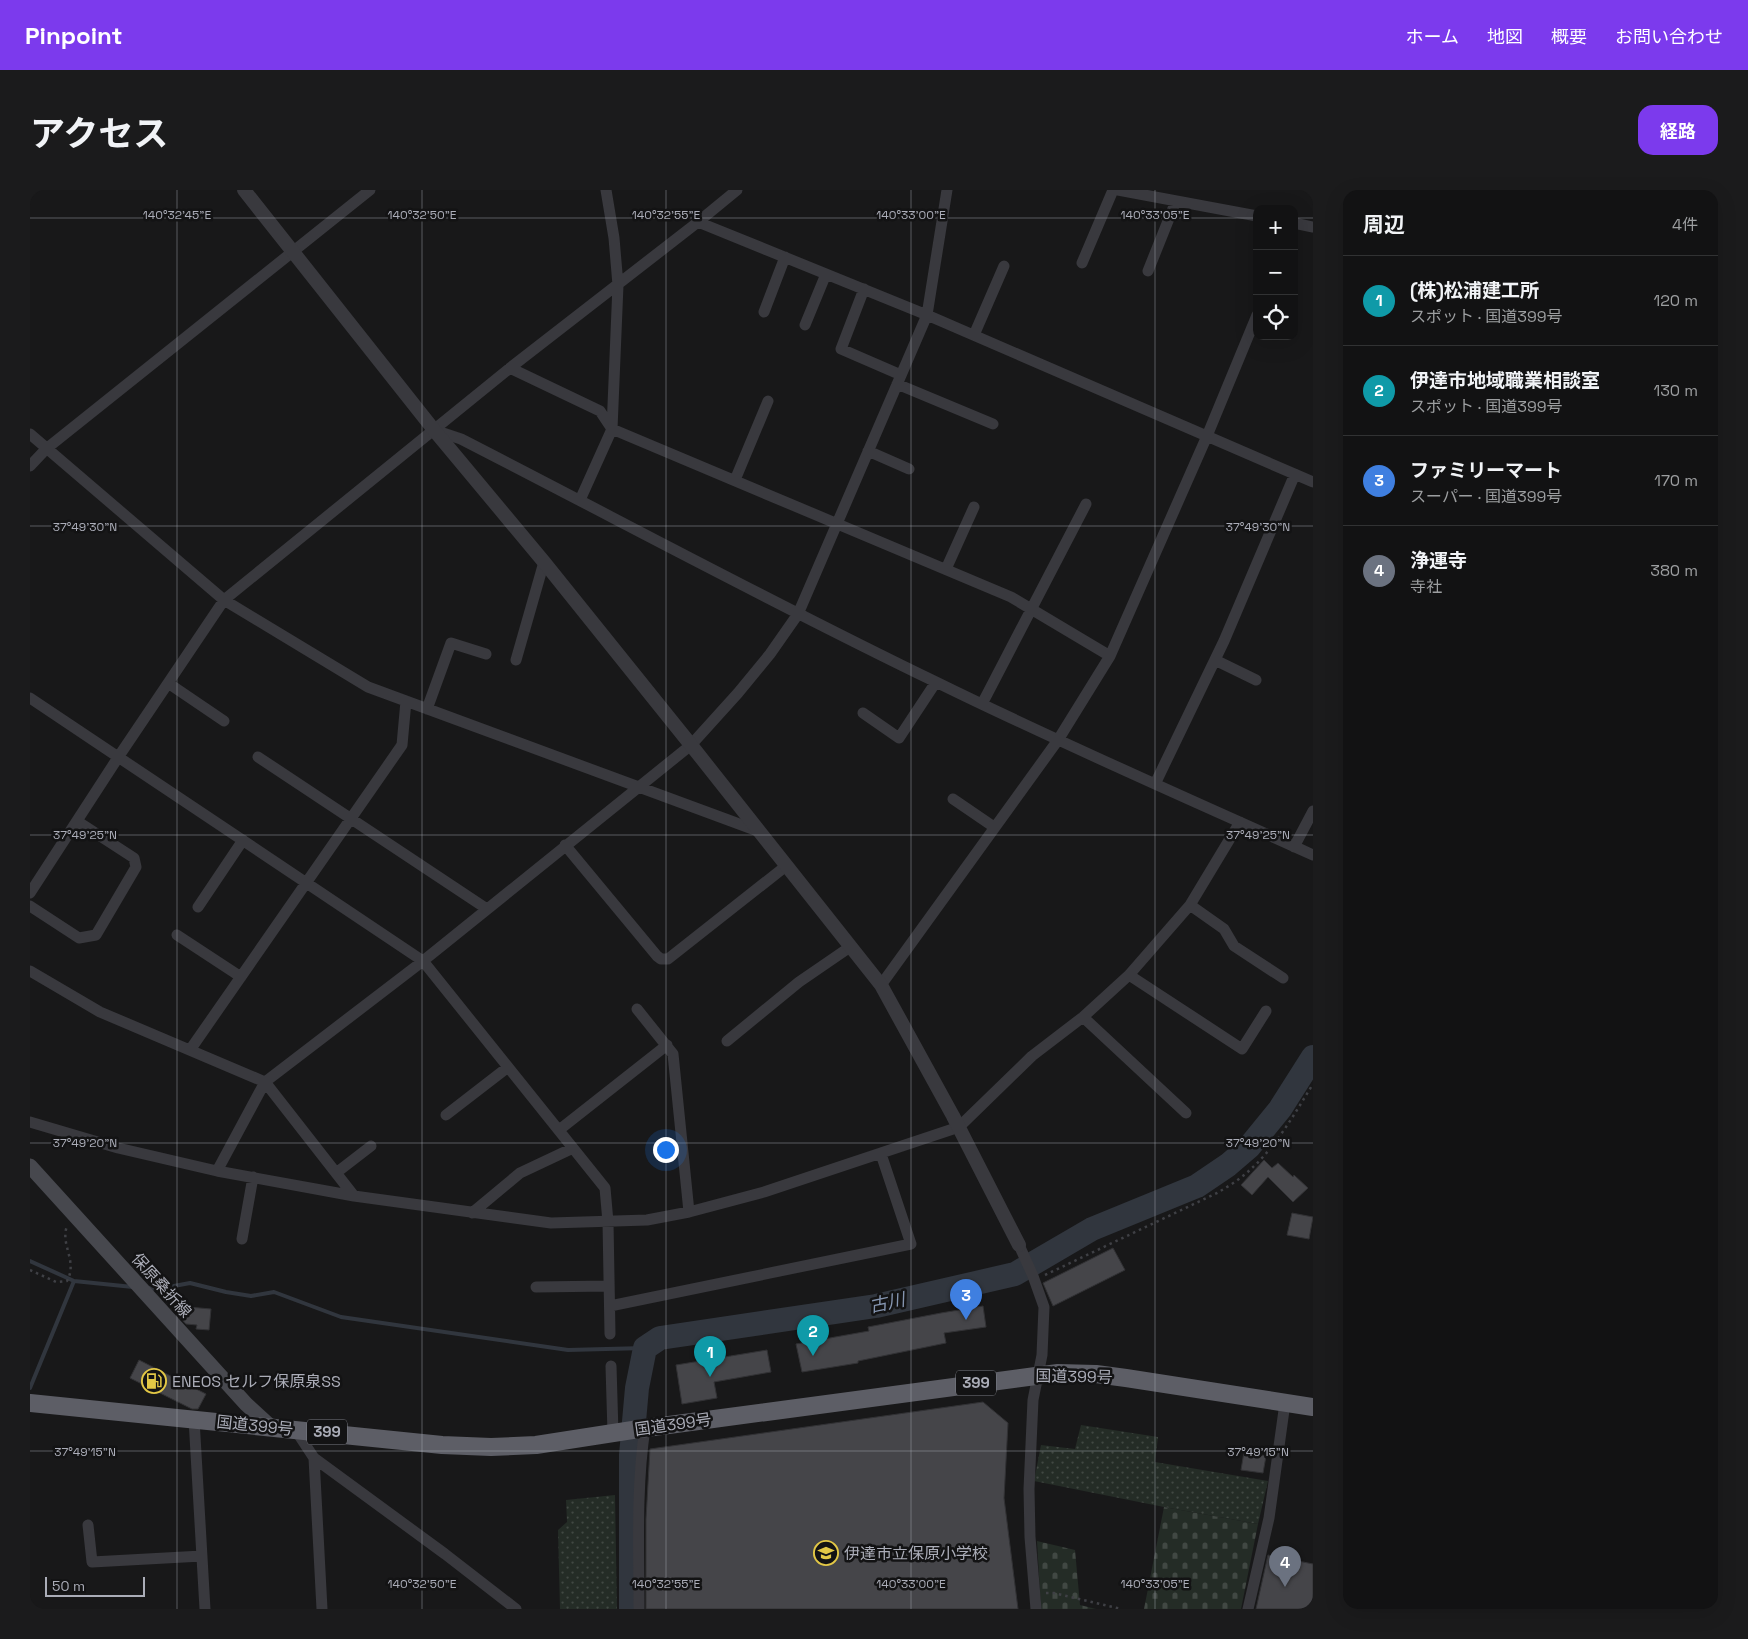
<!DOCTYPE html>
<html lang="ja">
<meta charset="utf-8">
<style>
:root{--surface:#121213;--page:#1b1b1c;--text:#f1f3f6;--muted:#9c9ea0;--line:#313233;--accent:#7c3aed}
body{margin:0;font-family:"Space Grotesk","Noto Sans JP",sans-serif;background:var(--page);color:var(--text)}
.controls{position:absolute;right:15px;top:15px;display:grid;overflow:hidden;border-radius:10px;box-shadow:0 5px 20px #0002}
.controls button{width:45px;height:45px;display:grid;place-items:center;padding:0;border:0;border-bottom:1px solid var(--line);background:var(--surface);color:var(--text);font:25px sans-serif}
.scale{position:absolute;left:15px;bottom:12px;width:100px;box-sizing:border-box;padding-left:5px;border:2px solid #abadb8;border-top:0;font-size:14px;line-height:18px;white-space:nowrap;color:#abadb8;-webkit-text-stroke:4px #131314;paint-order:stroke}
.you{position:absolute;left:635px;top:959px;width:18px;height:18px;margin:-12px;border:4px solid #fff;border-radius:50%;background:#1a73e8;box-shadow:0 0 0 8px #1a73e833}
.badge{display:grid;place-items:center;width:32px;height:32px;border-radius:50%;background:var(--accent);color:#fff;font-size:16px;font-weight:700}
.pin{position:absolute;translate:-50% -41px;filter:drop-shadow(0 1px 2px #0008)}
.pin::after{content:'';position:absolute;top:26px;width:18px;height:15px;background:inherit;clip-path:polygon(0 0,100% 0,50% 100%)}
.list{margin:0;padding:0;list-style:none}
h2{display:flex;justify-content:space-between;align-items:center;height:65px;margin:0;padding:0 20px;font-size:21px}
h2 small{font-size:16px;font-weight:400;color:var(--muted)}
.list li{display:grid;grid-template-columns:32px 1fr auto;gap:15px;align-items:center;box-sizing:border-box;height:90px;padding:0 20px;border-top:1px solid var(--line)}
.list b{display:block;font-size:19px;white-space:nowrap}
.list p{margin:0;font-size:16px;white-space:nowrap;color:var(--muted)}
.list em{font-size:16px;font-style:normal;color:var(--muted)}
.icon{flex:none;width:28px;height:28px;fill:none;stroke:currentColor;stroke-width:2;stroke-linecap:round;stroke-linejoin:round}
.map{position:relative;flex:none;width:1283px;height:1419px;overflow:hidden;border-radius:15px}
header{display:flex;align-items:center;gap:30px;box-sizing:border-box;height:70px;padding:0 25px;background:var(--accent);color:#fff}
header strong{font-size:24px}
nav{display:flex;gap:28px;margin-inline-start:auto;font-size:18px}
.intro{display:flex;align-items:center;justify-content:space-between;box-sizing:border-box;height:120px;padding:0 30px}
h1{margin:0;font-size:35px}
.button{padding:12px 22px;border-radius:15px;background:var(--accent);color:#fff;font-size:18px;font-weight:700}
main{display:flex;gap:30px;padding:0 30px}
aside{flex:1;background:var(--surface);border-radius:15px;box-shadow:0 5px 20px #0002}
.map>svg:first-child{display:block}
.green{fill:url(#green-dots)}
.cemetery{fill:url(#cemetery-stones)}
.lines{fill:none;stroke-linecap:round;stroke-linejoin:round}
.stream{stroke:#31363e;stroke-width:4}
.river{stroke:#31363e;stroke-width:24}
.building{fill:#454549;stroke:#323235}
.path{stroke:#3f4045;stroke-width:2.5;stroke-dasharray:2.5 4;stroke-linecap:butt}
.minor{stroke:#39393e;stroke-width:11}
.tertiary{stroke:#39393e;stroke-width:14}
.secondary{stroke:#47484e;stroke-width:15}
.trunk{stroke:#5d5e66;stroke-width:18}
.ticks{fill:none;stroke:#abadb8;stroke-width:1;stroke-opacity:0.45}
.labels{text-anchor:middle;stroke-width:5;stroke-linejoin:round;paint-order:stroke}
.shield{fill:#131314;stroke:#7d7f87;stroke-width:1}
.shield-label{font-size:15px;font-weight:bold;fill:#abadb8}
.street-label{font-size:16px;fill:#abadb8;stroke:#131314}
.poi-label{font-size:16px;fill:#abadb8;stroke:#131314;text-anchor:start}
.water-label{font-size:18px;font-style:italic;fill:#8595b0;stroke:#131314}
.ticks-label{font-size:12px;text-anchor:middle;fill:#abadb8;stroke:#131314;stroke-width:5;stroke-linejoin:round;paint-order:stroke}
</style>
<header>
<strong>Pinpoint</strong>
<nav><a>ホーム</a><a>地図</a><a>概要</a><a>お問い合わせ</a></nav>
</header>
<div class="intro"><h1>アクセス</h1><a class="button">経路</a></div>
<main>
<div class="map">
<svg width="1283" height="1419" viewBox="0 0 1283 1419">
<defs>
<pattern id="green-dots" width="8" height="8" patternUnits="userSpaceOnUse" patternTransform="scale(1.25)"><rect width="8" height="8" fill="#242c26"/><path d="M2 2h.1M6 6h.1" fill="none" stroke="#414843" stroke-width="1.8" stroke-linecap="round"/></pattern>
<pattern id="cemetery-stones" width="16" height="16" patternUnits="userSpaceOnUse" patternTransform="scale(1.25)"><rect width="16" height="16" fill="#242c26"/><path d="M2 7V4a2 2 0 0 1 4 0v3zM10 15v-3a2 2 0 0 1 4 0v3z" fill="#414843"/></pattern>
</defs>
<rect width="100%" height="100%" fill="#181819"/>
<path class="green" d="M 1051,1235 L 1128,1247 L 1125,1272 L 1238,1291 L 1228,1334 L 1134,1317 L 1004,1291 L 1011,1255 L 1045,1259 Z
M 585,1305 L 587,1419 L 530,1419 L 528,1340 L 537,1332 L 536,1310 Z"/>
<path class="cemetery" d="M 1134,1317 L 1228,1334 L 1211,1419 L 1114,1419 Z
M 1007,1351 L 1045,1360 L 1050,1415 L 1066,1419 L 1011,1419 Z"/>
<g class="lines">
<path class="stream" d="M 0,1071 L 44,1091 L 103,1097
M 118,1098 L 128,1099 L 160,1093 L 196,1102 L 221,1106 L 244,1102 L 311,1127 L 538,1160 L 615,1158
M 0,1198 L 44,1091"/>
<path class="river" d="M 601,1419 L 601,1265 L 607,1198 L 615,1158 L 630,1148 L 846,1116 L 985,1084 L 1062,1039 L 1167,996 L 1198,975 L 1219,957 L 1250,919 L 1283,867"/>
</g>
<path class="building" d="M 1234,970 L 1242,978 L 1248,973 L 1263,987 L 1264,985 L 1278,998 L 1263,1012 L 1238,987 L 1222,1005 L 1211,995 Z
M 1262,1023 L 1283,1027 L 1279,1049 L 1257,1045 Z
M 1083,1058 L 1095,1080 L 1023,1116 L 1013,1093 Z
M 147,1116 L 181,1119 L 179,1140 L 166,1139 L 167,1135 L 156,1134 L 147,1124 Z
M 953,1116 L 956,1137 L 914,1143 L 916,1153 L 828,1171 L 828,1173 L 772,1182 L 766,1154 L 839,1141 L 838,1137 L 911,1123 Z
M 737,1160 L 741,1182 L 684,1192 L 687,1208 L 652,1214 L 646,1175 Z
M 109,1170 L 176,1204 L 168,1219 L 162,1219 L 100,1188 Z
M 953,1212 L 978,1233 L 974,1308 L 988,1419 L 616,1419 L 616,1329 L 620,1259 Z
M 1214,1262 L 1236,1266 L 1233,1283 L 1211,1280 Z
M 1238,1365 L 1283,1374 L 1283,1419 L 1226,1419 Z"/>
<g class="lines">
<path class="path" d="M 0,1080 L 26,1092 L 37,1091 C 48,1071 30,1055 37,1036
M 1015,1085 L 1187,1003 C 1199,996 1212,988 1222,978 C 1247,955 1265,923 1283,894
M 1016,1403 L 1024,1403 L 1091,1419"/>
<path class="minor" d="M 1088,0 L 1227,26
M 668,32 L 897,125 L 1283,292
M 1264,33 L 1283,37
M 1052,73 L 1083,0
M 1118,81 L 1146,11
M 834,99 L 811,159 L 871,185
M 734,122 L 755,67
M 775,135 L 796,84
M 944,145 L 974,76
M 480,178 L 570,221 L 582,239 L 981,407 L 1080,466
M 867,194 L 963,234
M 404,240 L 431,249 C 589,330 746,415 906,492 C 1030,553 1157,608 1283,665
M 0,244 L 194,410 L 338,497 L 728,641
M 838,261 L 879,279
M 0,276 L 16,259 L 340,0
M 705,290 L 738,211
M 550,310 L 582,239 L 588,95 L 584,48 L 576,0
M 916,379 L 944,317
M 486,470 L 514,372
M 1185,470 L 1226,490
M 138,493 L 194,531
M 0,508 L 393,771 L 575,998 L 578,1032 L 580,1144
M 952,514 L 1056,314
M 397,519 L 421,453 L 456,464
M 833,523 L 869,548 L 906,492
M 228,567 L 457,719
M 1125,594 L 1194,451 L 1265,284
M 923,609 L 964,637
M 1210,632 L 1160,715 L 1194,739 L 1204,756 L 1253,788
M 535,655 L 627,766 L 631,769 L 638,769 L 756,676
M 1264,657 L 1283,621
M 0,703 L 89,566 L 194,410 L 480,178 L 668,32 L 707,0
M 0,716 L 49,748 L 66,745 L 106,677 L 104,668 L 47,631
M 168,717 L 213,650
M 147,745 L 211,787
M 0,781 L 70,822 L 235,892 L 324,1006
M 1099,785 L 1212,859 L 1236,821
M 851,795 L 1028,550 L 1080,466 L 1177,246 L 1227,125
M 607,819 L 643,864 L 659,1022
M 1053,827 L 1156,923
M 697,851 L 769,792 L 820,757
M 160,860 L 372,555 L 376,511
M 416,925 L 478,877
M 0,932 L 88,958 L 187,981 L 324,1006 L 521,1033 L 617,1030 L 659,1022 L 734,1002 L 929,937 L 1002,866 L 1053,827 L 1099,785 L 1160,715
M 529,940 L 637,855
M 187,981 L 235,892 L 393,771 L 661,555 L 708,503 L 740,464 L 768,424 L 897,125 L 917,0
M 306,983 L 341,956
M 442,1023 L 490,983 L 543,958
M 212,1049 L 223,987
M 989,1055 L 1003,1086 L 1014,1117 L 1012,1165 L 1003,1210 L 999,1299 L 1000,1347 L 1006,1419
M 506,1097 L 579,1096
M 580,1116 L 881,1054 L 851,964
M 581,1176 L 583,1243
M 164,1229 L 175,1419
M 265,1239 L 284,1268 L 415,1364 L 486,1419
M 284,1268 L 292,1419
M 58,1335 L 62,1372 L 172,1366
M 609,1419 C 609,1359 606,1298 615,1238
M 1218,1419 L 1239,1328 L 1255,1213"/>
<path class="tertiary" d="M 214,0 L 404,240 L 514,372 L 661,555 L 851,795 L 923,926 L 989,1055"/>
<path class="secondary" d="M 0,976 L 216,1214 L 240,1236"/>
<path class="trunk" d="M 0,1213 L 412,1255 L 461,1257 L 506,1255 L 609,1239 L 1028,1183 L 1066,1184 L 1096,1188 L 1283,1217"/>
</g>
<path class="ticks" d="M 147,0 L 147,1419M 392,0 L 392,1419M 636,0 L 636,1419M 881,0 L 881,1419M 1125,0 L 1125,1419M 0,28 L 1227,28M 1264,28 L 1283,28M 0,336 L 1283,336M 0,645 L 1283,645M 0,953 L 1283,953M 0,1261 L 1283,1261"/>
<defs>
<symbol id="fuel-ring" viewBox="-11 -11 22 22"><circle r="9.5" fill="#131314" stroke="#e3c846" stroke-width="1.5"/><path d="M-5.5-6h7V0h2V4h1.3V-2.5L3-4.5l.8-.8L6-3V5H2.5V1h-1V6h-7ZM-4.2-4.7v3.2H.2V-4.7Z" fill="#e3c846"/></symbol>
<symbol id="school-ring" viewBox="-11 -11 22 22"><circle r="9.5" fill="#131314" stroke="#e3c846" stroke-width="1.5"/><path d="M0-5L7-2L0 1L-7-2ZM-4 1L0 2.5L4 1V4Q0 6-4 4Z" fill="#e3c846"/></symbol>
</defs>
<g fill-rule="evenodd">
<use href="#fuel-ring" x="110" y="1177" width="28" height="28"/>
<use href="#school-ring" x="782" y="1349" width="28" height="28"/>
</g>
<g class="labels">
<g class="shield">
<rect x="926" y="1180.5" width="40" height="25" rx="4"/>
<rect x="277" y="1229.5" width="40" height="25" rx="4"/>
</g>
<g class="shield-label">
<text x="946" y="1198">399</text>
<text x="297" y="1247">399</text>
</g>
<g class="street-label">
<text transform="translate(132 1095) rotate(48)" y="6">保原桑折線</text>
<text transform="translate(1044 1186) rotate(1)" y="6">国道399号</text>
<text transform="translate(643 1234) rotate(-8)" y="6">国道399号</text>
<text transform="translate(225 1235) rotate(6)" y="6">国道399号</text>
</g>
<g class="poi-label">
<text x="142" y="1197">ENEOS セルフ保原泉SS</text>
<text x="814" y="1369">伊達市立保原小学校</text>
</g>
<g class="water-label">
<text transform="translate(857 1113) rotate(-12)" y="6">古川</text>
</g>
</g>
<g class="ticks-label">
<text x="147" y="29">140°32'45"E</text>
<text x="392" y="29">140°32'50"E</text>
<text x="636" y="29">140°32'55"E</text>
<text x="881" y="29">140°33'00"E</text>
<text x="1125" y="29">140°33'05"E</text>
<text x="55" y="341">37°49'30"N</text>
<text x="1228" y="341">37°49'30"N</text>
<text x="55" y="649">37°49'25"N</text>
<text x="1228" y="649">37°49'25"N</text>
<text x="55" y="957">37°49'20"N</text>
<text x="1228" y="957">37°49'20"N</text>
<text x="55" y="1266">37°49'15"N</text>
<text x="1228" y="1266">37°49'15"N</text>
<text x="392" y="1398">140°32'50"E</text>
<text x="636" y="1398">140°32'55"E</text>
<text x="881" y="1398">140°33'00"E</text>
<text x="1125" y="1398">140°33'05"E</text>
</g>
</svg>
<div class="controls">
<button>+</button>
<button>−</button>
<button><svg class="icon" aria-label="locate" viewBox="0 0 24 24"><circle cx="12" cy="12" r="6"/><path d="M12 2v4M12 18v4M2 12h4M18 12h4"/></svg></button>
</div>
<div class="scale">50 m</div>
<div class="you"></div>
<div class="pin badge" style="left:680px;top:1187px;background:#0f9aa8">1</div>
<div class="pin badge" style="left:783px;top:1166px;background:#0f9aa8">2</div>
<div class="pin badge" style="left:936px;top:1130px;background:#3f7fe0">3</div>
<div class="pin badge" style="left:1255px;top:1397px;background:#6b7280">4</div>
</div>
<aside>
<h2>周辺<small>4件</small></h2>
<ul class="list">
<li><span class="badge" style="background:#0f9aa8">1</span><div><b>(株)松浦建工所</b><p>スポット · 国道399号</p></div><em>120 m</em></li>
<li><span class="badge" style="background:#0f9aa8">2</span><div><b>伊達市地域職業相談室</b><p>スポット · 国道399号</p></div><em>130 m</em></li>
<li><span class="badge" style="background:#3f7fe0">3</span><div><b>ファミリーマート</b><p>スーパー · 国道399号</p></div><em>170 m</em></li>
<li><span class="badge" style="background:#6b7280">4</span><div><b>浄運寺</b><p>寺社</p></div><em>380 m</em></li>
</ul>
</aside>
</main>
